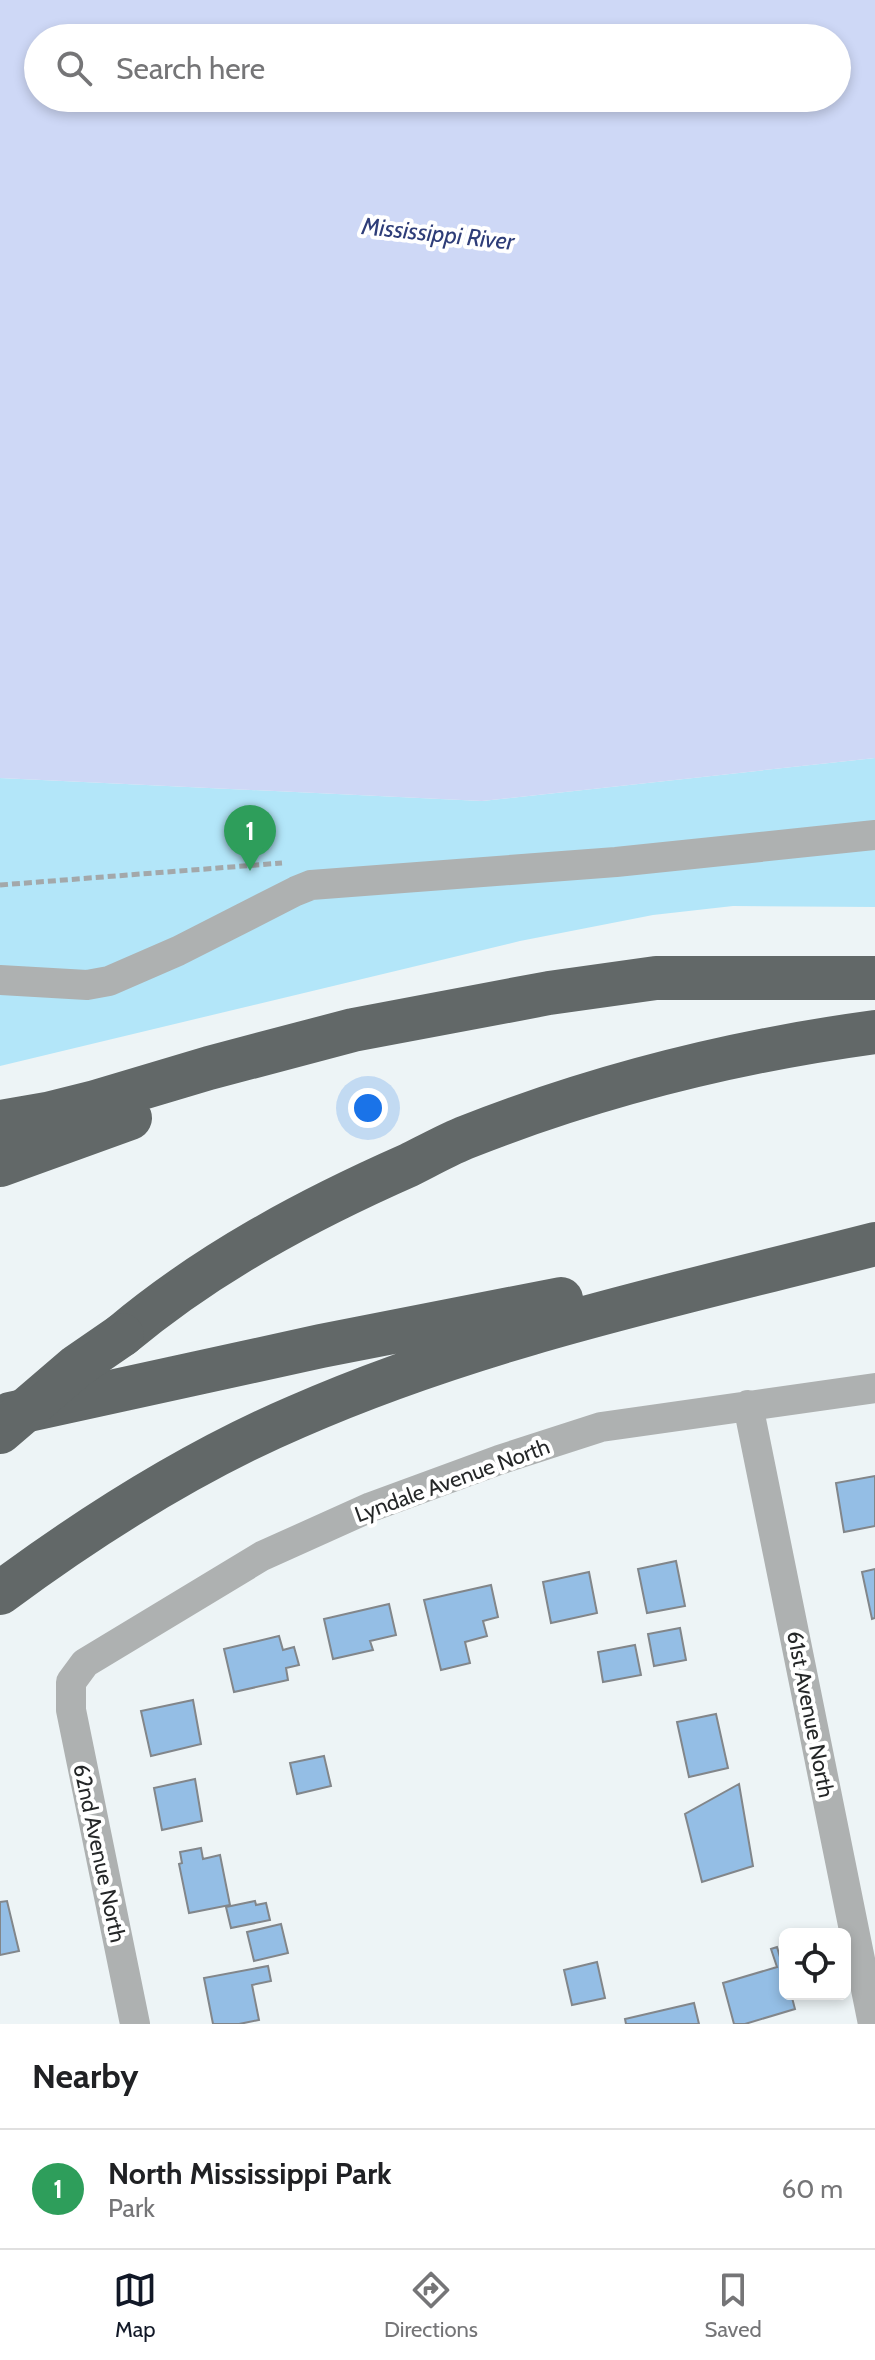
<!DOCTYPE html>
<style>
:root{--surface:#fff;--page:#f2f2f2;--text:#202124;--muted:#757577;--line:#e0e0e0;--accent:#111827}
body{margin:0;font-family:Cabin,sans-serif;background:var(--page);color:var(--text)}
.controls{position:absolute;right:24px;bottom:24px;display:grid;overflow:hidden;border-radius:12px;box-shadow:0 4px 12px #0003}
.controls button{width:72px;height:72px;display:grid;place-items:center;padding:0;border:0;border-bottom:2px solid var(--line);background:var(--surface);color:var(--text);font:40px sans-serif}
.you{position:absolute;left:368px;top:1108px;width:28px;height:28px;margin:-20px;border:6px solid #fff;border-radius:50%;background:#1a73e8;box-shadow:0 0 0 12px #1a73e833}
.badge{display:grid;place-items:center;width:52px;height:52px;border-radius:50%;background:var(--accent);color:#fff;font-size:26px;font-weight:700}
.pin{position:absolute;translate:-50% -66px;filter:drop-shadow(0 2px 4px #0008)}
.pin::after{content:'';position:absolute;top:42px;width:28px;height:24px;background:inherit;clip-path:polygon(0 0,100% 0,50% 100%)}
.list{margin:0;padding:0;list-style:none}
h2{display:flex;justify-content:space-between;align-items:center;height:104px;margin:0;padding:0 32px;font-size:34px}
h2 small{font-size:26px;font-weight:400;color:var(--muted)}
.list li{display:grid;grid-template-columns:52px 1fr auto;gap:24px;align-items:center;box-sizing:border-box;height:120px;padding:0 32px;border-top:2px solid var(--line)}
.list b{display:block;font-size:30px;white-space:nowrap}
.list p{margin:0;font-size:26px;white-space:nowrap;color:var(--muted)}
.list em{font-size:26px;font-style:normal;color:var(--muted)}
.icon{flex:none;width:44px;height:44px;fill:none;stroke:currentColor;stroke-width:2;stroke-linecap:round;stroke-linejoin:round}
.map{position:relative;flex:none;width:875px;height:2024px;overflow:hidden}
.search{position:absolute;background:var(--surface);box-shadow:0 4px 12px #0003;left:24px;right:24px;top:24px;height:88px;display:flex;align-items:center;gap:20px;box-sizing:border-box;padding:0 28px;border-radius:44px;color:var(--muted);font-size:30px}
.sheet{height:224px;background:var(--surface)}
nav{display:flex;justify-content:space-around;align-items:center;box-sizing:border-box;height:112px;border-top:2px solid var(--line);background:var(--surface);font-size:22px;color:var(--muted)}
nav a{display:grid;justify-items:center;gap:4px}
nav .on{color:var(--accent)}
.map>svg:first-child{display:block}
.green{fill:#b3e6f9}
.water{fill:#ced8f6;fill-rule:evenodd}
.building{fill:#94bee5;stroke:#82868a;stroke-width:2}
.lines{fill:none;stroke-linecap:round;stroke-linejoin:round}
.path{stroke:#a3a8aa;stroke-width:5;stroke-dasharray:8 4;stroke-linecap:butt}
.street{stroke:#aeb1b1;stroke-width:30}
.highway{stroke:#626868;stroke-width:44}
.highway-bridge{stroke:#626868;stroke-width:44}
.labels{text-anchor:middle;stroke-width:8;stroke-linejoin:round;paint-order:stroke}
.street-label{font-size:22px;fill:#252728;stroke:#fff}
.water-label{font-size:24px;font-style:italic;fill:#2e3d78;stroke:#fff}
</style>
<div class="map">
<svg width="875" height="2024" viewBox="0 0 875 2024">
<rect width="100%" height="100%" fill="#edf4f6"/>
<path class="green" d="M 875,758 L 875,907 L 733,906 L 653,915 L 520,941 L 0,1066 L 0,778 L 482,801 Z"/>
<path class="water" d="M 0,0 L 875,0 L 875,758 L 482,801 L 0,778 ZM 38,38 L 837,38 L 837,98 L 38,98 Z"/>
<path class="building" d="M 875,1476 L 875,1526 L 844,1532 L 836,1483 Z
M 676,1561 L 685,1606 L 647,1613 L 638,1569 Z
M 875,1569 L 875,1618 L 872,1619 L 862,1572 Z
M 589,1572 L 597,1613 L 551,1623 L 543,1582 Z
M 491,1585 L 498,1617 L 483,1621 L 487,1636 L 465,1642 L 470,1663 L 441,1670 L 424,1600 Z
M 389,1604 L 396,1635 L 370,1641 L 373,1650 L 333,1659 L 324,1619 Z
M 680,1628 L 686,1660 L 654,1666 L 648,1634 Z
M 279,1636 L 283,1650 L 294,1647 L 299,1665 L 286,1668 L 288,1680 L 234,1692 L 224,1649 Z
M 635,1645 L 641,1675 L 603,1682 L 598,1652 Z
M 193,1700 L 201,1744 L 151,1756 L 141,1711 Z
M 716,1714 L 728,1768 L 689,1777 L 677,1722 Z
M 324,1756 L 331,1786 L 297,1794 L 290,1763 Z
M 195,1779 L 202,1821 L 162,1830 L 154,1788 Z
M 739,1784 L 753,1866 L 702,1882 L 685,1814 Z
M 201,1848 L 203,1859 L 220,1855 L 230,1905 L 189,1913 L 179,1864 L 182,1863 L 180,1852 Z
M 7,1901 L 19,1951 L 0,1955 L 0,1902 Z
M 255,1901 L 256,1905 L 266,1903 L 270,1920 L 231,1928 L 226,1907 Z
M 281,1924 L 288,1953 L 254,1961 L 247,1932 Z
M 777,1947 L 785,1974 L 785,1994 L 791,1994 L 795,2009 L 745,2024 L 734,2024 L 723,1983 L 777,1967 L 771,1949 Z
M 597,1962 L 605,1998 L 572,2005 L 564,1970 Z
M 268,1966 L 271,1981 L 252,1985 L 259,2020 L 239,2024 L 213,2024 L 204,1978 Z
M 694,2003 L 699,2024 L 626,2024 L 625,2019 Z"/>
<g class="lines">
<path class="path" d="M 0,885 L 282,863"/>
<path class="street" d="M 0,980 L 87,985 L 109,981 L 178,951 L 296,891 L 311,885 L 616,862 L 875,835
M 748,1405 L 873,2024
M 135,2024 L 71,1710 L 71,1682 L 85,1663 L 262,1556 L 371,1507 L 499,1460 L 601,1427 L 875,1388"/>
<path class="highway" d="M 0,1122 L 47,1114 L 95,1102 L 209,1068 L 353,1030 L 549,993 L 656,978 L 875,978
M 0,1165 L 130,1118
M 122,1335 C 208,1263 307,1210 409,1165 C 427,1156 445,1146 464,1138 C 595,1086 735,1051 875,1032
M 10,1414 L 321,1346 L 561,1299
M 0,1593 C 92,1525 191,1462 296,1417 C 480,1336 680,1294 875,1244"/>
<path class="highway-bridge" d="M 0,1432 L 77,1366 L 122,1335"/>
</g>
<g class="labels">
<g class="street-label">
<text transform="translate(452 1480) rotate(-20)" y="8">Lyndale Avenue North</text>
<text transform="translate(811 1714) rotate(79)" y="8">61st Avenue North</text>
<text transform="translate(100 1853) rotate(78)" y="8">62nd Avenue North</text>
</g>
<g class="water-label">
<text transform="translate(438 234) rotate(6)" y="8">Mississippi River</text>
</g>
</g>
</svg>
<div class="controls">
<button><svg class="icon" aria-label="locate" viewBox="0 0 24 24"><circle cx="12" cy="12" r="6"/><path d="M12 2v4M12 18v4M2 12h4M18 12h4"/></svg></button>
</div>
<div class="you"></div>
<div class="pin badge" style="left:250px;top:871px;background:#2e9e5b">1</div>
<div class="search"><svg class="icon" aria-label="search" viewBox="0 0 24 24"><circle cx="10" cy="10" r="6"/><path d="M15 15l6 6"/></svg>Search here</div>
</div>
<section class="sheet">
<h2>Nearby<small></small></h2>
<ul class="list">
<li><span class="badge" style="background:#2e9e5b">1</span><div><b>North Mississippi Park</b><p>Park</p></div><em>60 m</em></li>
</ul>
</section>
<nav>
<a class="on"><svg class="icon" aria-label="map" viewBox="0 0 24 24"><path d="M3 6l6-2 6 2 6-2v14l-6 2-6-2-6 2zM9 4v14M15 6v14"/></svg>Map</a>
<a><svg class="icon" aria-label="directions" viewBox="0 0 24 24"><path d="M12 3l9 9-9 9-9-9zM9 14v-3h6M13 9l2 2-2 2"/></svg>Directions</a>
<a><svg class="icon" aria-label="saved" viewBox="0 0 24 24"><path d="M7 4h10v16l-5-4-5 4z"/></svg>Saved</a>
</nav>
